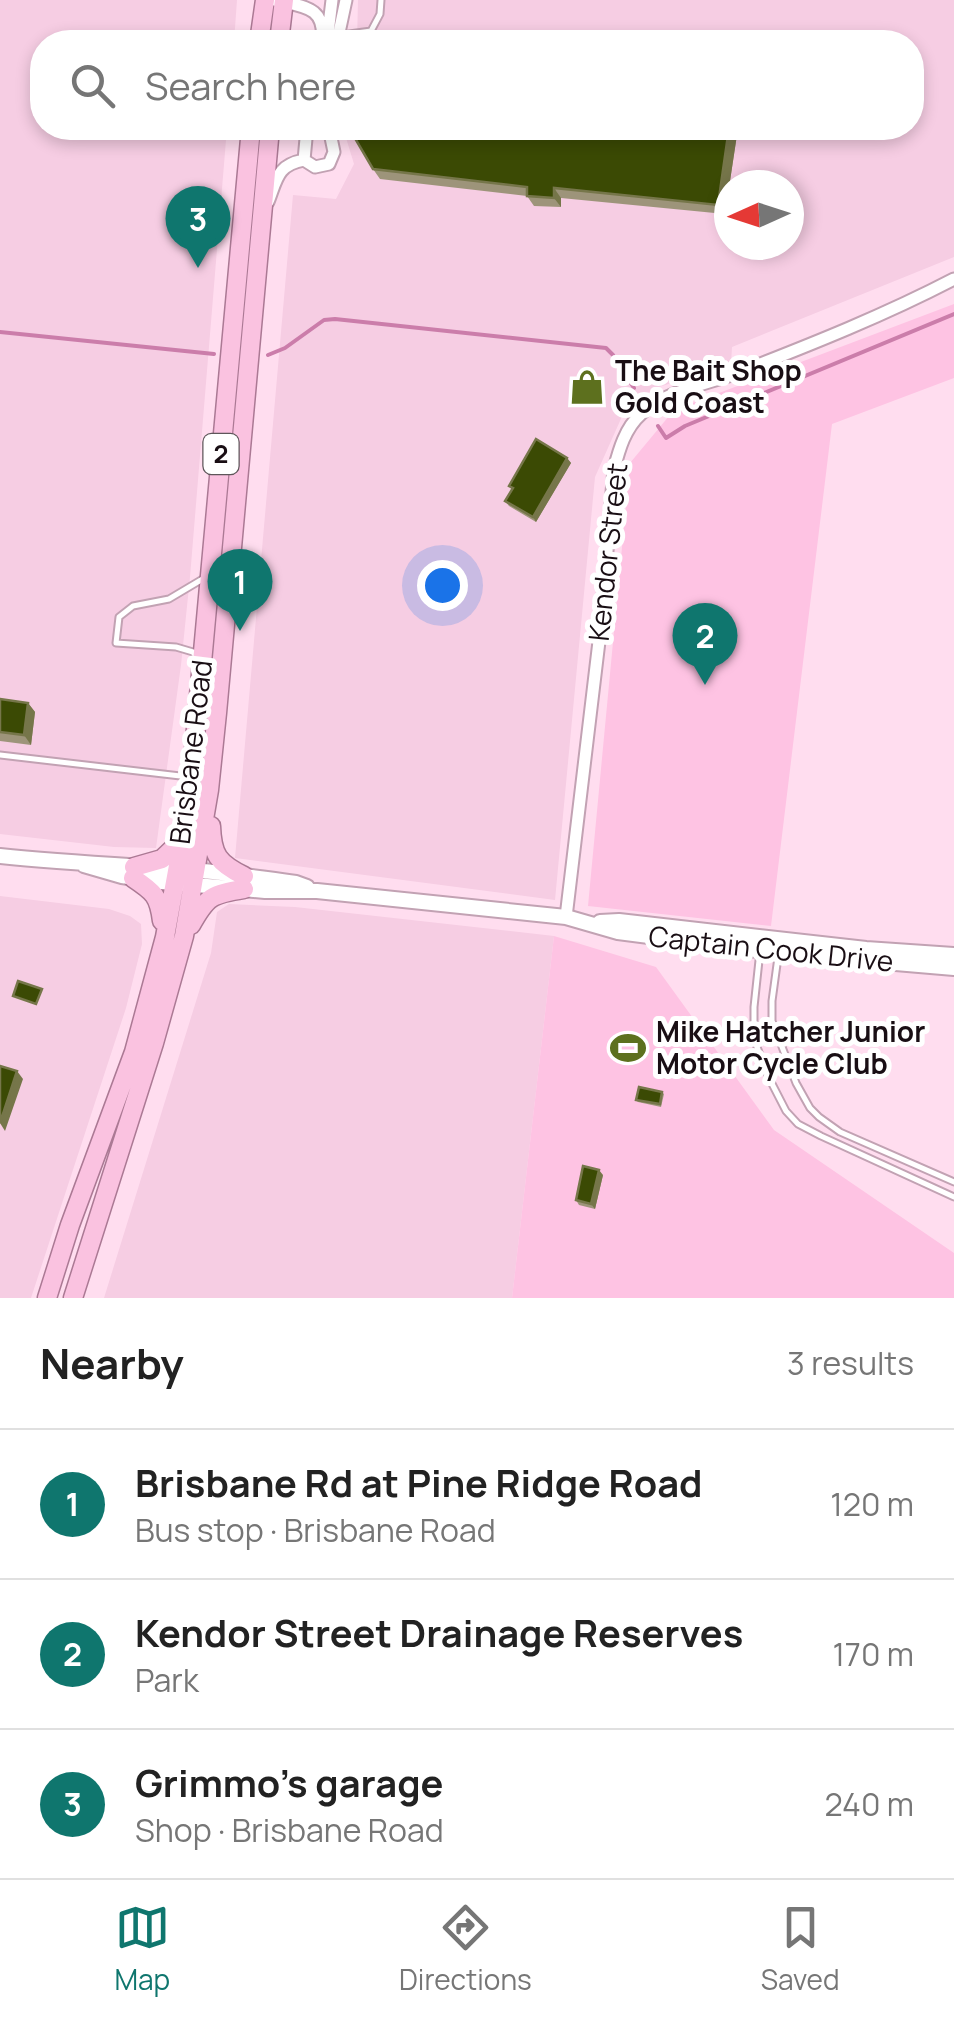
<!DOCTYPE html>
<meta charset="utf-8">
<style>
:root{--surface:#fff;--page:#f6f6f6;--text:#222;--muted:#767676;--line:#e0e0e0;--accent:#0f766e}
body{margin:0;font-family:Manrope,sans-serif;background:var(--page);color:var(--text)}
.compass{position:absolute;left:714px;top:170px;width:90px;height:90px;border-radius:50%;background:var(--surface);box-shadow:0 5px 15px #0003;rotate:267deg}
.you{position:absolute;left:442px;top:585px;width:35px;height:35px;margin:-25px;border:8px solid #fff;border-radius:50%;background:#1a73e8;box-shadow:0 0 0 15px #1a73e833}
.badge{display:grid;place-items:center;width:65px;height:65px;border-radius:50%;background:var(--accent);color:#fff;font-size:32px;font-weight:700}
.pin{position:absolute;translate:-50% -82px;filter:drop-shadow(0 2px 5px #0008)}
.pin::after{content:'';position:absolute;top:52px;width:35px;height:30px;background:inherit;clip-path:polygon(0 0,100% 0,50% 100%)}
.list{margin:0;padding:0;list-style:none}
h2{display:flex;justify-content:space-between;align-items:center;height:130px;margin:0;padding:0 40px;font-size:42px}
h2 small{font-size:32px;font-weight:400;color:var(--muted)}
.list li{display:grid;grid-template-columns:65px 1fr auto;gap:30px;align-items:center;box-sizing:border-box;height:150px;padding:0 40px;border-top:2px solid var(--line)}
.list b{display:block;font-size:38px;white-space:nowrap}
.list p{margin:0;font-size:32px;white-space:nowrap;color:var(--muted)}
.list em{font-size:32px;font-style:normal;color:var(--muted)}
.icon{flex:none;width:55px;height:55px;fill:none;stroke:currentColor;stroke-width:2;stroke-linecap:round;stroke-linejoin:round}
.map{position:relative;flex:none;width:954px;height:1298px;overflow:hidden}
.search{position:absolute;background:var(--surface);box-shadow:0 5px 15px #0003;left:30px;right:30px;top:30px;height:110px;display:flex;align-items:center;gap:25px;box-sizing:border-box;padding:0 35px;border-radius:40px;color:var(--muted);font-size:38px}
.sheet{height:580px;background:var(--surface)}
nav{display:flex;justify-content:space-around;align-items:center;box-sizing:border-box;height:140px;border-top:2px solid var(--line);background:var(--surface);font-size:28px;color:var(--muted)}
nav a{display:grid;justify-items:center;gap:5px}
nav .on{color:var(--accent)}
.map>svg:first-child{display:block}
.built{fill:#f6cde3;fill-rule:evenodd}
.green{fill:#fec3e3}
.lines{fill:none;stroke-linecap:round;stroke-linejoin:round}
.stream{stroke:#cb7daa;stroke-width:4}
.service-casing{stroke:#c2a2b3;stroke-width:9}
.minor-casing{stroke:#c2a2b3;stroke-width:15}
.tertiary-casing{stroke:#c2a2b3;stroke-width:18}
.trunk-casing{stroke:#ab7994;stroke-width:21}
.service{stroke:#fff;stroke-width:5}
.minor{stroke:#fff;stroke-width:11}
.tertiary{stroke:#fff;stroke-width:14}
.trunk{stroke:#fac2e0;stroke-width:18}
.wall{fill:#9d947a}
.shaded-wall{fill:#76764a}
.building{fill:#3b4a04;stroke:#76764a;stroke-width:2.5}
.labels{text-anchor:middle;stroke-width:10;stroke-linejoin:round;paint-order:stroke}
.shield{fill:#fff;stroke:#5e565a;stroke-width:2.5}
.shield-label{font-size:25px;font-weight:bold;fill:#190e14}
.poi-label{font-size:28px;font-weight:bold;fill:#190e14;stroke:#fff;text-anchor:start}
.street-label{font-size:28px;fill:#190e14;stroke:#fff}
</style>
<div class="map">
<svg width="954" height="1298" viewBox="0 0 954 1298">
<rect width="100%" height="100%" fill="#ffddef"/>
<path class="built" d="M 0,0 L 237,0 L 234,42 L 42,42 L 42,128 L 227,128 L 190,577 L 181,665 L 156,848 L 114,847 L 0,834 Z
M 358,0 L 954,0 L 954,257 L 732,347 L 731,364 L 659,387 L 628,403 L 595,477 L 555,900 L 235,858 L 293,195 L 336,199 L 354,164 L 343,128 L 912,128 L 912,42 L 357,42 ZM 729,185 L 789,185 L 789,245 L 729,245 Z
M 0,896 L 109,909 L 130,916 L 141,924 L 142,944 L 126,1008 L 31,1298 L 0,1298 Z
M 229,904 L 295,907 L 554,936 L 512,1298 L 104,1298 L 211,953 L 217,912 Z"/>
<path class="green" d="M 954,304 L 954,378 L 832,424 L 771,926 L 588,906 L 630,463 L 674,410 Z
M 554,936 L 656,967 L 774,1130 L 954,1253 L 954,1298 L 512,1298 Z"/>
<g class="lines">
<path class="stream" d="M 0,332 L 214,354
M 268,355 L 285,348 L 324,320 L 335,319 L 606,348 L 613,355 L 634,388
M 658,426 L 666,438 L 685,426 L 954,314"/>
<defs>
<path id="service" d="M 342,35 L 371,31 L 380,14 L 381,0
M 197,658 L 193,652 L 176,647 L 116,643 L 119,617 L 133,606 L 169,599 L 206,577
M 0,755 L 189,777
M 760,951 L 754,1007 L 754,1039 L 768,1076 L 786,1111 L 798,1124 L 821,1136 L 954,1197
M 778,957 L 772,1001 L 772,1021 L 796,1083 L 810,1108 L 819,1117 L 840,1132 L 954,1182"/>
<path id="minor" d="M 274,0 C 304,7 326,6 322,42
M 328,33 L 332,0
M 337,42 L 346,0
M 304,160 L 307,128
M 268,202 C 277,179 277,165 304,160 L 315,167 L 329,164 L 334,152 L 329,128
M 566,917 L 600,633 L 614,469 C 619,450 625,428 641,414 C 667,390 708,384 740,372 C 812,344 885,315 954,279"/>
<path id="tertiary" d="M 0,856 C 68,863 135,866 203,871 C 234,874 265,879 296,883 L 307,887
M 84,865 L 122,876 L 161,882 L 265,891 L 317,891 L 566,917 L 618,932 L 779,953 L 954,968
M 600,922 L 619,921 L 866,949 L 954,955"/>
<path id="trunk" d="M 259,42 L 265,0
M 279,42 L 284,0
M 211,826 C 212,855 218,863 244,876
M 134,867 L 162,859 L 183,839
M 133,878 C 154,892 159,896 162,921
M 191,925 C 207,896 212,894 244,889
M 47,1298 L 70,1225 L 134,1052 L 165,937 L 185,827 L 194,750 L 251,128
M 73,1298 L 154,1043 L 184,936 L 209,790 L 217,713 L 270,128"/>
</defs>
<use href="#service" class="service-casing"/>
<use href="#minor" class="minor-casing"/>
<use href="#tertiary" class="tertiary-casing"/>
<use href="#trunk" class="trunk-casing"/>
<use href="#service" class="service"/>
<use href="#minor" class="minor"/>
<use href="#tertiary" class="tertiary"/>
<use href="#trunk" class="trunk"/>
</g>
<path class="wall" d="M 738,128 L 725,214 L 561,198 L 561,207 L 534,206 L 527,196 L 380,179 L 373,169 Z
M 567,458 L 571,463 L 536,522 L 509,506 L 505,501 L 512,490 L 509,486 Z
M 0,699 L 28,703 L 35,712 L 31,745 L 0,741 Z
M 662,1092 L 664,1094 L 661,1107 L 638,1102 L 636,1100 Z
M 603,1175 L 595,1209 L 579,1205 L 576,1200 Z"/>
<path class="shaded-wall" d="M 729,128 L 738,128 L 725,214 L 718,205 Z
M 554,188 L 561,198 L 561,207 L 554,198 Z
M 567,458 L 571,463 L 536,522 L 533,517 Z
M 28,703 L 35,712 L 31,745 L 24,735 Z
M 17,1071 L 23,1079 L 5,1131 L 0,1123 Z
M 599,1170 L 603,1175 L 595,1209 L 591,1204 Z"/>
<path class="building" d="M 349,128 L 729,128 L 718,205 L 554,188 L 554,198 L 527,196 L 527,187 L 373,169 Z
M 536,439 L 567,458 L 533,517 L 505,501 L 513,488 L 509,486 Z
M 0,699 L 28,703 L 24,735 L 0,732 Z
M 18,981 L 42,989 L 36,1004 L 13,996 Z
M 0,1066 L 17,1071 L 0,1123 Z
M 639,1087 L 662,1092 L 660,1104 L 636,1100 Z
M 583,1166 L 599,1170 L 591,1204 L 576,1200 Z"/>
<defs>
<symbol id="shop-bare" viewBox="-9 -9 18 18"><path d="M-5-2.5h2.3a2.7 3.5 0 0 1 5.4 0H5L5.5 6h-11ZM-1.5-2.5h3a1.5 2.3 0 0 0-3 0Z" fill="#5d701e" stroke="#fff" stroke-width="2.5" paint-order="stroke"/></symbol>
<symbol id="stadium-bare" viewBox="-9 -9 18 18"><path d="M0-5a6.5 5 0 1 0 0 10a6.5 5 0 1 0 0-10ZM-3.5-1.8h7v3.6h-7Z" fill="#5d701e" stroke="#fff" stroke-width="2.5" paint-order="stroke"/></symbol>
</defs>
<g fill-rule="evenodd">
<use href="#shop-bare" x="562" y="362" width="50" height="50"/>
<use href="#stadium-bare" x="603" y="1023" width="50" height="50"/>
</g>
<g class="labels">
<rect class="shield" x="203.5" y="434" width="35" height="40" rx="8"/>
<g class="shield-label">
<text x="221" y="463">2</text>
</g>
<g class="poi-label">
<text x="615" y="381">The Bait Shop<tspan x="615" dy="32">Gold Coast</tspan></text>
<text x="656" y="1042">Mike Hatcher Junior<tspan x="656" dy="32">Motor Cycle Club</tspan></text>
</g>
<g class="street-label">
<text transform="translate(608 552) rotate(-84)" y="10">Kendor Street</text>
<text transform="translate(191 752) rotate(-83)" y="10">Brisbane Road</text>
<text transform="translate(771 949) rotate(6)" y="10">Captain Cook Drive</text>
</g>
</g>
</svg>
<svg class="compass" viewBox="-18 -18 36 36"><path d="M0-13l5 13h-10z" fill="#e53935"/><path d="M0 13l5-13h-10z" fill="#767676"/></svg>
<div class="you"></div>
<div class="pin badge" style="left:240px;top:631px">1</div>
<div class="pin badge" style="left:705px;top:685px">2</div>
<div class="pin badge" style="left:198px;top:268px">3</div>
<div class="search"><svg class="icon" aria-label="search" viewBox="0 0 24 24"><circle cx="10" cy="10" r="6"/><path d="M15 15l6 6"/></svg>Search here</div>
</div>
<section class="sheet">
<h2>Nearby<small>3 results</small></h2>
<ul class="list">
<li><span class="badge">1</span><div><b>Brisbane Rd at Pine Ridge Road</b><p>Bus stop · Brisbane Road</p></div><em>120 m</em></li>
<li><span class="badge">2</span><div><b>Kendor Street Drainage Reserves</b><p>Park</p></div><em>170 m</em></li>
<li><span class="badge">3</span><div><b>Grimmo's garage</b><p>Shop · Brisbane Road</p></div><em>240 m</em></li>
</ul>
</section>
<nav>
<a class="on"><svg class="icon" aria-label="map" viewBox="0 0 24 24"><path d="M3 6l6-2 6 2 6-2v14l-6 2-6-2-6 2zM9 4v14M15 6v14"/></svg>Map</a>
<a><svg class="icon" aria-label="directions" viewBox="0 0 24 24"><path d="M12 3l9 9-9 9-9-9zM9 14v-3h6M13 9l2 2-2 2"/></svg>Directions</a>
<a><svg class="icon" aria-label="saved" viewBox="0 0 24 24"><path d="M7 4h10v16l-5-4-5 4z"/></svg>Saved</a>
</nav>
